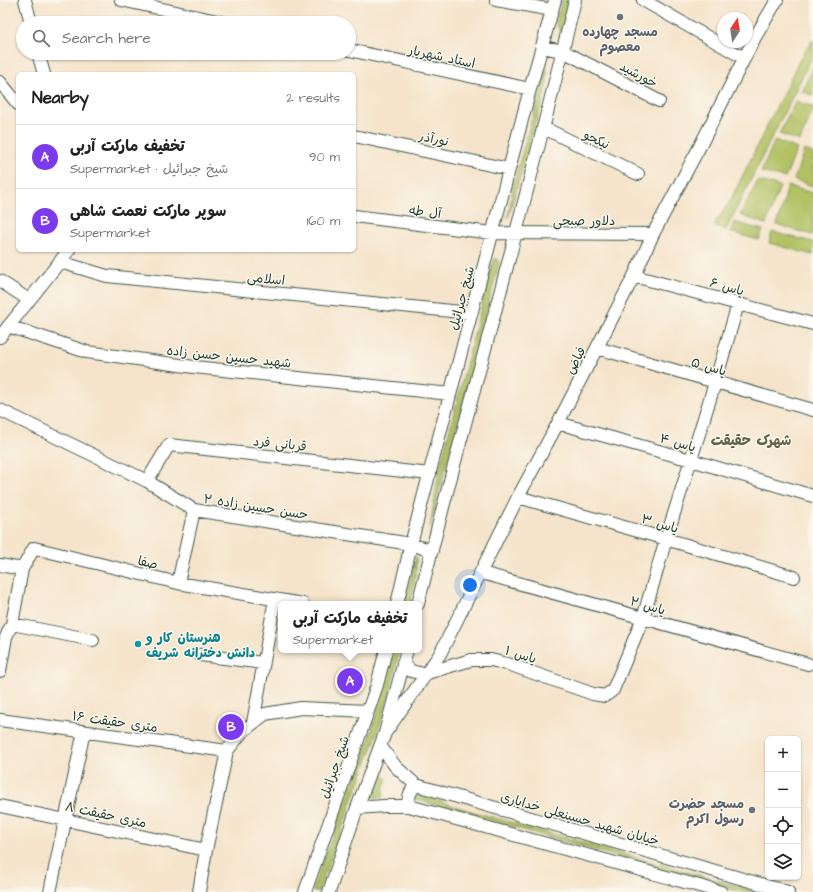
<!DOCTYPE html>
<meta charset="utf-8">
<style>
:root{--surface:#fff;--page:#f2f2f2;--text:#222;--muted:#767676;--line:#e0e0e0;--accent:#7c3aed}
body{margin:0;font-family:"Architects Daughter","Playpen Sans Arabic",sans-serif;background:var(--page);color:var(--text)}
.controls{position:absolute;right:12px;bottom:12px;display:grid;overflow:hidden;border-radius:6px;box-shadow:0 1px 3px #0004}
.controls button{width:36px;height:36px;display:grid;place-items:center;padding:0;border:0;border-bottom:1px solid var(--line);background:var(--surface);color:var(--text);font:20px sans-serif}
.compass{position:absolute;left:717px;top:12px;width:36px;height:36px;border-radius:50%;background:var(--surface);box-shadow:0 1px 3px #0004;rotate:12deg}
.you{position:absolute;left:470px;top:585px;width:14px;height:14px;margin:-10px;border:3px solid #fff;border-radius:50%;background:#1a73e8;box-shadow:0 0 0 6px #1a73e833}
.badge{display:grid;place-items:center;width:26px;height:26px;border-radius:50%;background:var(--accent);color:#fff;font-size:13px;font-weight:700}
.pin{position:absolute;translate:-50% -50%;border:2px solid #fff;box-shadow:0 1px 4px #0006}
.popup{position:absolute;left:278px;top:601px;width:144px;height:52px;box-sizing:border-box;display:grid;place-content:center;border-radius:6px;background:var(--surface);filter:drop-shadow(0 1px 3px #0005);font-size:13px;white-space:nowrap;color:var(--muted)}
.popup b{font-size:15px;color:var(--text)}
.popup::after{content:'';position:absolute;left:50%;top:100%;margin-left:-8px;border:8px solid transparent;border-top-color:var(--surface)}
.list{margin:0;padding:0;list-style:none}
h2{display:flex;justify-content:space-between;align-items:center;height:52px;margin:0;padding:0 16px;font-size:17px}
h2 small{font-size:13px;font-weight:400;color:var(--muted)}
.list li{display:grid;grid-template-columns:26px 1fr auto;gap:12px;align-items:center;box-sizing:border-box;height:64px;padding:0 16px;border-top:1px solid var(--line)}
.list b{display:block;font-size:15px;white-space:nowrap}
.list p{margin:0;font-size:13px;white-space:nowrap;color:var(--muted)}
.list em{font-size:13px;font-style:normal;color:var(--muted)}
.icon{flex:none;width:22px;height:22px;fill:none;stroke:currentColor;stroke-width:2;stroke-linecap:round;stroke-linejoin:round}
.map{position:relative;flex:none;width:813px;height:892px;overflow:hidden}
.search{position:absolute;background:var(--surface);box-shadow:0 1px 3px #0004;left:16px;top:16px;width:340px;height:44px;display:flex;align-items:center;gap:10px;box-sizing:border-box;padding:0 14px;border-radius:22px;color:var(--muted);font-size:15px}
.panel{position:absolute;background:var(--surface);box-shadow:0 1px 3px #0004;left:16px;top:72px;width:340px;height:180px;border-radius:6px}
.map>svg:first-child{display:block}
.green{fill:#b1c164;stroke:#687f4c}
.lines{fill:none;stroke-linecap:round;stroke-linejoin:round}
.minor-casing{stroke:#3f564b;stroke-width:14}
.minor{stroke:#fff;stroke-width:12}
.worship-dot{fill:#6b7280;stroke:#fbf7ec;stroke-width:1.5}
.culture-dot{fill:#0f9aa8;stroke:#fbf7ec;stroke-width:1.5}
.labels{text-anchor:middle;stroke-width:3;stroke-linejoin:round;paint-order:stroke}
.worship-label{font-size:13px;font-weight:bold;fill:#5b616d;stroke:#fbf7ec}
.street-label{font-size:13px;fill:#1f3d34;stroke:#fbf7ec}
.culture-label{font-size:13px;font-weight:bold;fill:#0d838f;stroke:#fbf7ec;text-anchor:start}
.neighbourhood-label{font-size:14px;font-weight:bold;fill:#636349;stroke:#fbf7ec}
</style>
<div class="map">
<svg width="813" height="892" viewBox="0 0 813 892">
<rect width="100%" height="100%" fill="#fbf7ec"/>
<filter id="ink" filterUnits="userSpaceOnUse"><feTurbulence type="fractalNoise" baseFrequency=".025" numOctaves="2"/><feDisplacementMap in="SourceGraphic" scale="8" xChannelSelector="R" yChannelSelector="G"/><feConvolveMatrix kernelMatrix="1 2 1 2 8 2 1 2 1" color-interpolation-filters="sRGB"/></filter>
<filter id="wash" filterUnits="userSpaceOnUse"><feTurbulence type="fractalNoise" baseFrequency=".012" numOctaves="4" result="noise"/><feDisplacementMap in="SourceGraphic" scale="16" xChannelSelector="R" yChannelSelector="G"/><feGaussianBlur stdDeviation="0.9" result="paint"/><feColorMatrix in="noise" values="0 0 0 0 0 0 0 0 0 0 0 0 0 0 0 0 0 1.4 0 .05"/><feComposite in="paint" operator="in"/></filter>
<g filter="url(#wash)">
<rect width="100%" height="100%" fill="#f5e4cb"/>
<path class="green" d="M 562,0 L 569,0 L 561,33 L 556,23 Z
M 813,40 L 813,55 L 726,230 L 714,225 L 731,199 L 801,57 Z
M 547,67 L 546,89 L 508,218 L 513,185 Z
M 813,67 L 813,96 L 802,91 Z
M 796,101 L 813,107 L 813,110 L 800,141 L 779,134 Z
M 775,140 L 797,149 L 785,178 L 761,172 Z
M 804,150 L 813,153 L 813,186 L 794,180 Z
M 758,181 L 780,186 L 766,224 L 740,215 Z
M 788,186 L 813,193 L 813,235 L 777,225 Z
M 734,222 L 763,230 L 759,240 L 730,232 Z
M 772,232 L 813,242 L 813,255 L 769,243 Z
M 496,258 L 499,263 L 430,527 L 439,471 L 492,265 Z
M 416,556 C 418,572 412,588 411,604 L 404,604 Z
M 393,650 L 400,650 L 389,695 L 374,743 L 318,892 L 313,892 L 315,882 L 369,741 Z
M 379,772 L 387,779 L 384,787 L 383,797 L 371,797 Z
M 416,795 L 420,795 L 467,810 L 759,892 L 742,892 L 418,800 L 415,799 Z"/>
</g>
<g filter="url(#ink)">
<g class="lines">
<defs>
<path id="minor" d="M 25,0 L 31,23
M 121,0 L 226,23
M 496,0 L 552,10
M 643,0 L 744,58
M 542,47 L 563,51 L 659,101
M 349,50 L 530,89
M 38,53 L 44,74
M 0,82 L 18,104
M 544,128 L 638,174
M 354,136 L 509,169
M 354,216 L 492,233 L 653,234
M 60,262 L 107,276 L 471,313
M 634,276 L 813,324
M 0,281 L 29,300
M 8,326 L 87,352 L 194,367 L 450,394
M 0,337 L 69,250
M 597,348 L 813,410
M 0,410 L 147,481 L 194,510 L 411,544 L 432,551
M 558,423 L 691,460 L 813,496
M 147,481 L 169,445 L 430,474
M 518,497 L 666,539 L 794,577
M 0,565 L 22,569 L 34,548 L 178,583 L 303,604
M 482,573 L 808,664
M 178,583 L 194,510
M 397,604 L 411,544 L 530,89 L 555,0
M 418,604 C 469,402 527,202 575,0
M 12,624 L 93,640
M 200,655 L 263,663
M 403,663 L 411,671 L 419,673 L 427,673 L 471,660 L 491,660 L 511,665 L 593,694 L 605,696 L 613,690 L 643,618 L 666,539 L 715,383 L 738,304
M 0,671 L 6,637 L 12,624 L 22,569
M 0,720 L 227,751
M 253,723 L 275,599
M 385,733 L 440,654 L 518,497 L 558,423 L 634,276 L 653,234 L 700,146 L 754,39 L 777,0
M 380,746 L 396,767 L 416,785 L 788,892
M 0,806 L 206,850
M 409,806 C 407,797 410,791 416,785
M 357,808 L 384,806 L 409,806 L 721,892
M 50,892 L 84,731
M 199,892 L 206,850 L 227,751 L 242,732 L 265,714 L 301,708 L 368,711
M 305,892 L 377,685 L 386,650
M 329,892 L 357,808 L 385,733 L 407,650"/>
</defs>
<use href="#minor" class="minor-casing"/>
<use href="#minor" class="minor"/>
</g>
</g>
<g class="worship-dot">
<circle cx="620" cy="17" r="4"/>
<circle cx="752" cy="810" r="4"/>
</g>
<circle class="culture-dot" cx="138" cy="644" r="4"/>
<g class="labels">
<g class="worship-label">
<text x="620" y="36">مسجد چهارده<tspan x="620" dy="15">معصوم</tspan></text>
<text x="744" y="808" text-anchor="end">مسجد حضرت<tspan x="744" dy="15">رسول اکرم</tspan></text>
</g>
<g class="street-label">
<text transform="translate(442 56) rotate(12)" y="5">استاد شهریار</text>
<text transform="translate(639 74) rotate(28)" y="5">خورشید</text>
<text transform="translate(434 138) rotate(12)" y="5">نورآذر</text>
<text transform="translate(597 139) rotate(26)" y="5">نیکجو</text>
<text transform="translate(425 211) rotate(7)" y="5">آل طه</text>
<text x="584" y="225">دلاور صبحی</text>
<text transform="translate(266 278) rotate(6)" y="5">اسلامی</text>
<text transform="translate(727 286) rotate(15)" y="5">یاس ۶</text>
<text transform="translate(461 298) rotate(-75)" y="5">شیخ جبرائیل</text>
<text transform="translate(229 356) rotate(6)" y="5">شهید حسین حسن زاده</text>
<text transform="translate(575 360) rotate(-63)" y="5">فیاض</text>
<text transform="translate(709 366) rotate(16)" y="5">یاس ۵</text>
<text transform="translate(678 442) rotate(16)" y="5">یاس ۴</text>
<text transform="translate(280 443) rotate(6)" y="5">قربانی فرد</text>
<text transform="translate(256 506) rotate(9)" y="5">حسن حسین زاده ۲</text>
<text transform="translate(660 523) rotate(16)" y="5">یاس ۳</text>
<text transform="translate(148 562) rotate(14)" y="5">صفا</text>
<text transform="translate(648 605) rotate(16)" y="5">یاس ۲</text>
<text transform="translate(521 654) rotate(17)" y="5">یاس ۱</text>
<text transform="translate(115 721) rotate(8)" y="5">۱۶ متری حقیقت</text>
<text transform="translate(334 767) rotate(-71)" y="5">شیخ جبرائیل</text>
<text transform="translate(106 814) rotate(12)" y="5">۸ متری حقیقت</text>
<text transform="translate(580 818) rotate(16)" y="5">خیابان شهید حسینعلی خدایاری</text>
</g>
<g class="culture-label">
<text x="146" y="642">هنرستان کار و<tspan x="146" dy="15">دانش دخترانه شریف</tspan></text>
</g>
<g class="neighbourhood-label">
<text x="751" y="445">شهرک حقیقت</text>
</g>
</g>
</svg>
<div class="controls">
<button>+</button>
<button>−</button>
<button><svg class="icon" aria-label="locate" viewBox="0 0 24 24"><circle cx="12" cy="12" r="6"/><path d="M12 2v4M12 18v4M2 12h4M18 12h4"/></svg></button>
<button><svg class="icon" aria-label="layers" viewBox="0 0 24 24"><path d="M12 4l9 5-9 5-9-5zM3 14l9 5 9-5"/></svg></button>
</div>
<svg class="compass" viewBox="-18 -18 36 36"><path d="M0-13l5 13h-10z" fill="#e53935"/><path d="M0 13l5-13h-10z" fill="#767676"/></svg>
<div class="you"></div>
<div class="pin badge" style="left:350px;top:681px">A</div>
<div class="popup"><b>تخفیف مارکت آربی</b>Supermarket</div>
<div class="pin badge" style="left:231px;top:727px">B</div>
<div class="search"><svg class="icon" aria-label="search" viewBox="0 0 24 24"><circle cx="10" cy="10" r="6"/><path d="M15 15l6 6"/></svg>Search here</div>
<section class="panel">
<h2>Nearby<small>2 results</small></h2>
<ul class="list">
<li><span class="badge">A</span><div><b>تخفیف مارکت آربی</b><p>Supermarket · شیخ جبرائیل</p></div><em>90 m</em></li>
<li><span class="badge">B</span><div><b>سوپر مارکت نعمت شاهی</b><p>Supermarket</p></div><em>160 m</em></li>
</ul>
</section>
</div>
